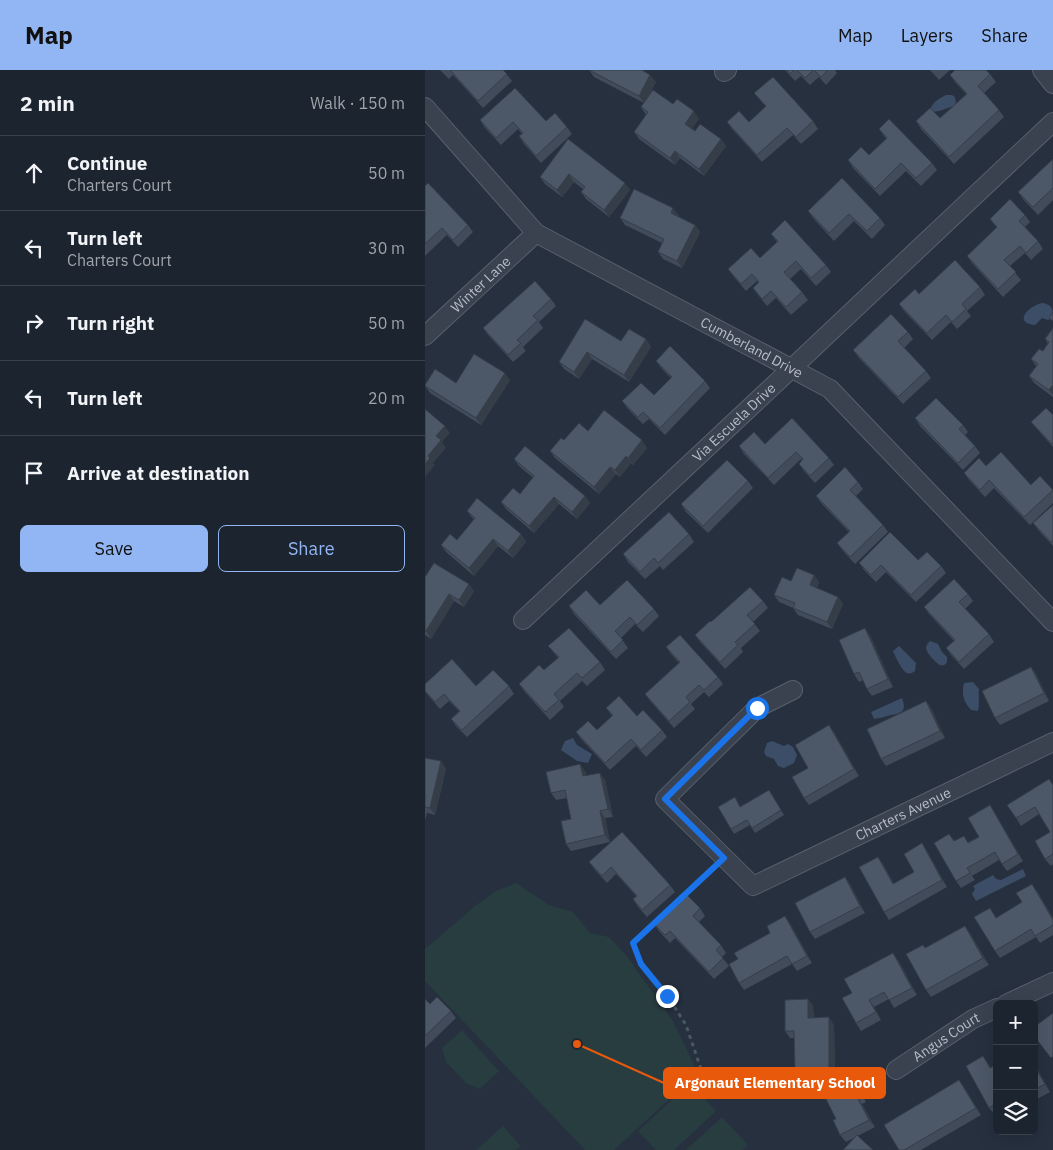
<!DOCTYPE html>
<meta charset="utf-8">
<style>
:root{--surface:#1c242f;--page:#252c37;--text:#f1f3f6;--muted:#a0a4aa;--line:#3a414b;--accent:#91b6f3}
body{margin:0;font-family:"IBM Plex Sans",sans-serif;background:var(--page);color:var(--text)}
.controls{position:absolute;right:15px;bottom:15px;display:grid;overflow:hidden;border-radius:8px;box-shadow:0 5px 20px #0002}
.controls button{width:45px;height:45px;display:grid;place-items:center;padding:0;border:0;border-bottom:1px solid var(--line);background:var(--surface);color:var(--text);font:25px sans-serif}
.stop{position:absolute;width:15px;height:15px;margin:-11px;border:4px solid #1a73e8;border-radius:50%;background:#fff}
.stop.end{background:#1a73e8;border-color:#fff;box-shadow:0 1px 5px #0008}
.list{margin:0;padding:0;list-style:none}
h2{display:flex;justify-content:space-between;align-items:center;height:65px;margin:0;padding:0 20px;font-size:21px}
h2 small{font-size:16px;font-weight:400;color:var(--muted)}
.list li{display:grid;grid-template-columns:32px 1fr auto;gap:15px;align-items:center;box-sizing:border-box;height:75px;padding:0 20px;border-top:1px solid var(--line)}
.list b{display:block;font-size:19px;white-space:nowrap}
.list p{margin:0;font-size:16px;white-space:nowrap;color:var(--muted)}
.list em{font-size:16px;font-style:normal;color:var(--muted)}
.actions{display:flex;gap:10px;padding:15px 20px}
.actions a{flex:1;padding:11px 0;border:1px solid var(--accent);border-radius:8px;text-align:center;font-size:18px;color:var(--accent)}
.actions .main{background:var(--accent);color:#111}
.icon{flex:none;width:28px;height:28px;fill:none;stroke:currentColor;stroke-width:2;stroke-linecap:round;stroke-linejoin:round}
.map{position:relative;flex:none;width:628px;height:1080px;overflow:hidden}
header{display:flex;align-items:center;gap:30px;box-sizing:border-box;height:70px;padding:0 25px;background:var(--accent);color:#111}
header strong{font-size:24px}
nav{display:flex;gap:28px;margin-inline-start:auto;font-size:18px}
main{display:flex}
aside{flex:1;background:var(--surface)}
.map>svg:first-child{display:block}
.green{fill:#283d40}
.water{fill:#3c4d67}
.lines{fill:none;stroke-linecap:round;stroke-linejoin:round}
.street-casing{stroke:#58606c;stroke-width:20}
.path{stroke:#46595d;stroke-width:3;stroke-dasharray:4 4;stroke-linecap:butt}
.street{stroke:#3a424f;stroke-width:18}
.wall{fill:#414b59}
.shaded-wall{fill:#353d48}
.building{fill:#4c5767;stroke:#353d48}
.route{stroke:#1a73e8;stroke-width:6}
.labels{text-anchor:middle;stroke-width:4;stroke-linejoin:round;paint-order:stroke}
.street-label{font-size:14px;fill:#b7bdc9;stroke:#1f2734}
.leader{fill:none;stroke:#e8590c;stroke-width:2}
.callout-dot{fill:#e8590c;stroke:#1f2734;stroke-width:2}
.callout{fill:#e8590c;stroke:#e8590c;stroke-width:2}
.callout-label{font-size:15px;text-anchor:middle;font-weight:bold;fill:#fff}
</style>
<header>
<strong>Map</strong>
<nav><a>Map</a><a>Layers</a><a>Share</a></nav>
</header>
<main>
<aside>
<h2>2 min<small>Walk · 150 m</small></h2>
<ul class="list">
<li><svg class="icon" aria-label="ahead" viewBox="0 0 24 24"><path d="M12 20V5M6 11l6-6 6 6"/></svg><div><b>Continue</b><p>Charters Court</p></div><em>50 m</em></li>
<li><svg class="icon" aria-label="left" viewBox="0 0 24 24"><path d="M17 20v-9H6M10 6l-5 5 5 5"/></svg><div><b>Turn left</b><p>Charters Court</p></div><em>30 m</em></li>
<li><svg class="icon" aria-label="right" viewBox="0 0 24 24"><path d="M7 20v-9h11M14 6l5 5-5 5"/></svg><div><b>Turn right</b></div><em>50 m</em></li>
<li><svg class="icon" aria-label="left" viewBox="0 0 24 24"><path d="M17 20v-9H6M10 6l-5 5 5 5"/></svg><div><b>Turn left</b></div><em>20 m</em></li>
<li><svg class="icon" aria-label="arrive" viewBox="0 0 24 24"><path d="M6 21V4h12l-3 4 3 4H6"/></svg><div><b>Arrive at destination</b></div></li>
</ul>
<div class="actions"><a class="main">Save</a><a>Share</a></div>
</aside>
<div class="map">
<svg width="628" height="1080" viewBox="0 0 628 1080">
<rect width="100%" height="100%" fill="#26303f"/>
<path class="green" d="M 91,813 L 124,835 L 148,842 L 165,863 L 184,867 L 201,885 L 248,951 L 273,1003 L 189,1080 L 160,1080 L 0,911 L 0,879 L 50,836 L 71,821 Z
M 37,960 L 74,1001 L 55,1019 L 41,1013 L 21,992 L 17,978 Z
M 265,1013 L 291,1041 L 249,1080 L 231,1080 L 213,1061 Z
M 297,1047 L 323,1075 L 318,1080 L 261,1080 Z
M 78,1056 L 96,1076 L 91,1080 L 51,1080 Z"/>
<path class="water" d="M 521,25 L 527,25 L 530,27 L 531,33 L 529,36 C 522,38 514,42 507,42 L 505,40 C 508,32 513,29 521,25 Z
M 618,233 C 628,235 628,240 628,248 L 623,250 L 617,248 L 610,255 C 587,253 604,235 618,233 Z
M 505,571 L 513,574 L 517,582 L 522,587 L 522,592 C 520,595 519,596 515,595 C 511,593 501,583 501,578 C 501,575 503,573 505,571 Z
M 474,576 L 491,593 L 490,601 C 487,603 486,604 482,603 C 477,601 470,586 468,581 Z
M 548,612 L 554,619 C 553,626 555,633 553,641 L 546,640 C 539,632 536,624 539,613 Z
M 477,628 C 482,641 477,643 466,645 C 460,647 455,648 449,649 L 446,642 Z
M 148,668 L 152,675 L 167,684 L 163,693 L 152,691 L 136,680 L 140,671 Z
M 347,671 L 359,676 L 363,674 L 368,677 L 372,685 L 369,693 L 359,698 L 353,696 L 349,689 L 341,686 L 339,682 L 342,673 Z
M 598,799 L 601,806 L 551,831 L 547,824 L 550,819 L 548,816 L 568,805 L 571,809 L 576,810 Z"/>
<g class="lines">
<defs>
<g id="street">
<path d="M 617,0 L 628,14"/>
<path d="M 299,2 L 302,0"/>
<path id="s1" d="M 0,37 L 111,163 L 405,319 L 628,552"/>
<path id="s2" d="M 0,266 L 111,163"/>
<path id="s3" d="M 98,550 L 367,298 L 628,52"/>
<path id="s4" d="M 368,620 L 332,638 L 240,729 L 328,816 L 628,672"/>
<path d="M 581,934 L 628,912"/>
<path id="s5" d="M 471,1000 L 548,949 L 572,938"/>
</g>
</defs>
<use href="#street" class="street-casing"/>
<path class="path" d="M 276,999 L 261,955 L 242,925 L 217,894 L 208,873 L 288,798"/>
<use href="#street" class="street"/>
</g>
<path class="wall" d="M 15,0 L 78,0 L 87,11 L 58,38 L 28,5 L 24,9 Z
M 164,0 L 231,12 L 222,29 L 248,34 L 274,49 L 267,58 L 270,61 L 296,69 L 301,76 L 279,106 L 255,88 L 250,95 L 214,69 L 209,62 L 221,45 L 216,37 L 219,33 L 169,7 Z
M 360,0 L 410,0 L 412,3 L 401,15 L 394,7 L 385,15 L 376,6 L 370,11 Z
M 505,0 L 525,0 L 514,10 Z
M 565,4 L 571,12 L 559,23 L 574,40 L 579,47 L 529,94 L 496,59 L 491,51 L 515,48 L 541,24 L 530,12 L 525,5 Z
M 329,23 L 388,51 L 393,59 L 376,74 L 368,65 L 337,92 L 307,59 L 302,52 L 324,52 L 341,37 Z
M 55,50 L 121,51 L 142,57 L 147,64 L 116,93 L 99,74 L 94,66 L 97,64 L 93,59 L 76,75 L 60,58 Z
M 454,59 L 507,93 L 512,100 L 496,116 L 481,101 L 455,126 L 428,98 L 423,90 L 444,85 L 461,69 Z
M 143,69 L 205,120 L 184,147 L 161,129 L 156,122 L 158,119 L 149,112 L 137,127 L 120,114 L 115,107 Z
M 628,89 L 628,130 L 613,145 L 598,129 L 593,122 Z
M 417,108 L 455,148 L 460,155 L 447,169 L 429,151 L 409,171 L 388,148 L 383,141 Z
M 0,116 L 43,155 L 48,162 L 33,177 L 22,165 L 0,186 Z
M 254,145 L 253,147 L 270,155 L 275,162 L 257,198 L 238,189 L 233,182 L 237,173 L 200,155 L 195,148 Z
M 600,145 L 605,152 L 600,157 L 613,171 L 618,179 L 606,190 L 600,183 L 585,196 L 596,210 L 578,227 L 547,193 L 542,186 L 572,158 L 565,149 Z
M 346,164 L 401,195 L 406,202 L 391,216 L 376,199 L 365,209 L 377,222 L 383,230 L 366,245 L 351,228 L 342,236 L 333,225 L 328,218 L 333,213 L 332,211 L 321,221 L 308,206 L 303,199 L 335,188 L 352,172 Z
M 555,217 L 560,225 L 542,241 L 546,246 L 532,259 L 526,252 L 507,270 L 479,241 L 474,234 L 494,224 Z
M 126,229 L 131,236 L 114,252 L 118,258 L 98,277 L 101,281 L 88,292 L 63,265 L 58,258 Z
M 628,258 L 628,327 L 609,313 L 604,306 L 611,296 L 606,289 L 618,281 L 623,274 L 620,269 Z
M 483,262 L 488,269 L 479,278 L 501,301 L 506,308 L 478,334 L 433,287 L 428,280 Z
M 221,269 L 226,277 L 204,312 L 167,289 L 154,309 L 139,299 L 134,292 L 196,271 Z
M 231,291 L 280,311 L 285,318 L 240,365 L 224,349 L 218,354 L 203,339 L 197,331 L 229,325 L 246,308 L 236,298 Z
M 85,310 L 56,355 L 5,323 L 0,316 L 0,315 Z
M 628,345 L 628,377 L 610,357 L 606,352 Z
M 490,348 L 538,355 L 543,362 L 540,365 L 550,376 L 555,383 L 538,400 L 495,356 Z
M 163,361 L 222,378 L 208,395 L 206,393 L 195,407 L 191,404 L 174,424 L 130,388 L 125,381 L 139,370 Z
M 340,374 L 404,388 L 409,395 L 390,413 L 379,401 L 374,394 L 377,390 L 376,389 L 349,415 L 319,384 L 314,376 Z
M 89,389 L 160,426 L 165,433 L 152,449 L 134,434 L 109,463 L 81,439 L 76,432 L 95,424 L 108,408 L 94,396 Z
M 561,396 L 606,415 L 628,420 L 628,433 L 605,455 L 569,418 L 560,427 L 544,410 L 539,403 Z
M 323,411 L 328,418 L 283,463 L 261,442 L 256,434 Z
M 433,412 L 438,419 L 431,426 L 458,455 L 463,462 L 430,494 L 417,480 L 412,473 L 424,462 L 396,433 L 391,426 Z
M 628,435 L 628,476 L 614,461 L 608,453 Z
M 42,441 L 96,464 L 101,472 L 88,488 L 73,476 L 49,506 L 21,482 L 16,475 L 32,470 L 49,450 Z
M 264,464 L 269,472 L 238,500 L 235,496 L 220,509 L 203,492 L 198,484 Z
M 493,490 L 516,496 L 521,503 L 491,532 L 461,502 L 451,512 L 439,500 L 434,493 Z
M 389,505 L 394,512 L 392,518 L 413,527 L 418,534 L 407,559 L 373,545 L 368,538 L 354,532 L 349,525 L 366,511 Z
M 0,507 L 49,521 L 39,537 L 29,531 L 6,569 L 0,565 Z
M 543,524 L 548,531 L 540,539 L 564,564 L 569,572 L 539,599 L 526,585 L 521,578 L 529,571 L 504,544 L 499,537 Z
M 338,531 L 343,538 L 328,552 L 335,561 L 316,578 L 318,582 L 300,599 L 275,572 L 270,565 L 286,552 Z
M 175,535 L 229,539 L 234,546 L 218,562 L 210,554 L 196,568 L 203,578 L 191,589 L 149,544 L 144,536 Z
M 445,565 L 468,617 L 447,626 L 442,619 L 438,610 L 434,612 L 429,604 Z
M 123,576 L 175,592 L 180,600 L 162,616 L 157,611 L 135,631 L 139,637 L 125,650 L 99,621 L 94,614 L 119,600 L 133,588 Z
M 241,577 L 293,607 L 298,614 L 284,627 L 279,622 L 266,634 L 270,639 L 249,658 L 225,631 L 220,624 L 254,593 L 246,584 Z
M 606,597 L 611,604 L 624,631 L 575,655 L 570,648 Z
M 0,614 L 84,616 L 89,624 L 42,667 L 31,656 L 26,649 L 34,641 L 24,631 L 15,639 L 0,622 Z
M 501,631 L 506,638 L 520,668 L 461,696 L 456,689 Z
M 181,638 L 212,646 L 237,660 L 242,667 L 221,687 L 211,676 L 185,700 L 156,669 L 151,662 L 172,660 L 187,646 Z
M 409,662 L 434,706 L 384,735 L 379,728 L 383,698 Z
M 0,688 L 16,691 L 21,699 L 10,745 L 2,743 L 0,751 Z
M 160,701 L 161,706 L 180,710 L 188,747 L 180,748 L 185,772 L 146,781 L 141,774 L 146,749 L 142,728 L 131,730 L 126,723 Z
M 628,714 L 628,794 L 626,796 L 620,789 L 625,762 L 614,744 L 596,756 L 591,748 Z
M 344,720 L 359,745 L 330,763 L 325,755 L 309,764 L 306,759 L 316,736 Z
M 565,735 L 570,743 L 598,791 L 582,801 L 574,790 L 547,806 L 550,810 L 536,818 L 531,811 L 524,764 L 529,771 L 543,772 L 554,767 Z
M 197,762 L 245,815 L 250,822 L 222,847 L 213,837 L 208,829 L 211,826 L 191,804 L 182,813 L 170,800 L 164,792 Z
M 497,773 L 502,781 L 522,817 L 464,850 L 459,842 L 458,794 L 469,814 L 489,802 Z
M 420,807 L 425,814 L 440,843 L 390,869 L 385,862 Z
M 612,821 L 628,848 L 628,865 L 615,873 L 611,867 L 575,888 L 570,881 L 571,848 L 597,832 Z
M 275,838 L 280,846 L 274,852 L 296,875 L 301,883 L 297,887 L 304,896 L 289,909 L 250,868 L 245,873 L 234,861 L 229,854 Z
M 365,853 L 387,893 L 372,901 L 367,894 L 319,920 L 314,913 L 313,889 Z
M 540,856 L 545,863 L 564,895 L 506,927 L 501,920 L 500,878 Z
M 473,890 L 492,925 L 469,938 L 464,929 L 449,937 L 456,950 L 436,961 L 431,953 L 427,923 Z
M 0,929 L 5,934 L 26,941 L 31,948 L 0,978 Z
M 383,929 L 388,936 L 389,948 L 409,955 L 410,1005 L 375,1006 L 370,998 L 369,968 L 365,968 L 360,961 Z
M 558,986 L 566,998 L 572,994 L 572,1044 L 570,1045 L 564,1038 Z
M 609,993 L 625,1022 L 612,1029 L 609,1025 Z
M 534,1010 L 556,1045 L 496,1080 L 474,1080 Z
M 430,1011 L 441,1032 L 437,1034 L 450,1057 L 421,1072 L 415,1065 L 411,1049 Z"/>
<path class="shaded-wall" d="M 225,5 L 231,12 L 219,33 L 214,26 Z
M 269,41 L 274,49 L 265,61 L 260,54 Z
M 296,69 L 301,76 L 279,106 L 274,99 Z
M 250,81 L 255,88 L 250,95 L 245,88 Z
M 144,104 L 149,112 L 137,127 L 132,120 Z
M 200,113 L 205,120 L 184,147 L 179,140 Z
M 248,138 L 254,145 L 251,151 L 246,143 Z
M 270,155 L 275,162 L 257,198 L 252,191 Z
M 221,269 L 226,277 L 204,312 L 199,305 Z
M 162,282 L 167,289 L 154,309 L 149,302 Z
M 80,303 L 85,310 L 56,355 L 51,348 Z
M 628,315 L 628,325 L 624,320 Z
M 20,356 L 25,363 L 17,372 L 21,378 L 8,393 L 10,395 L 0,407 L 0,394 L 11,366 Z
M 217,370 L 222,378 L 208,395 L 203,388 Z
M 201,386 L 206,393 L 195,407 L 190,400 Z
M 185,397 L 191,404 L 174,424 L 169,417 Z
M 160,426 L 165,433 L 152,449 L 147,442 Z
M 129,427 L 134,434 L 109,463 L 104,456 Z
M 96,464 L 101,472 L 88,488 L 83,481 Z
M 68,469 L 73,476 L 49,506 L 44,498 Z
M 389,505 L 394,512 L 390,522 L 385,515 Z
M 44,514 L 49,521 L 39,537 L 34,530 Z
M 24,524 L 29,531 L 6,569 L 1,561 Z
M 413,527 L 418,534 L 407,559 L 402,552 Z
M 440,558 L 445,565 L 468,617 L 463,609 Z
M 606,597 L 611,604 L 624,631 L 619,623 Z
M 501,631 L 506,638 L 520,668 L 515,661 Z
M 404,655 L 409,662 L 434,706 L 429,699 Z
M 16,691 L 21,699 L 10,745 L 5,738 Z
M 155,694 L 160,701 L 163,714 L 158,706 Z
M 175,703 L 180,710 L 188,747 L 183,739 Z
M 565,735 L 570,743 L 598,791 L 593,784 Z
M 175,741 L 180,748 L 185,772 L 180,765 Z
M 497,773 L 502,781 L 522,817 L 517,810 Z
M 453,787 L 458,794 L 473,822 L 468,814 Z
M 420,807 L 425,814 L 440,843 L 435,836 Z
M 607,814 L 628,848 L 628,850 Z
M 360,846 L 365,853 L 387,893 L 382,886 Z
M 540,856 L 545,863 L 564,895 L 558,888 Z
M 468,883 L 473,890 L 492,925 L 487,918 Z
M 383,929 L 388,936 L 389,955 L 383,948 Z
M 444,930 L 449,937 L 456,950 L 451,942 Z
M 404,947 L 409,955 L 410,1005 L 404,998 Z
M 609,993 L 625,1022 L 620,1014 L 609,995 Z
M 425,1004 L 430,1011 L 441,1032 L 436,1025 Z
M 534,1010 L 540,1018 L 556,1045 L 551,1038 Z
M 432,1027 L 437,1034 L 450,1057 L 444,1050 Z"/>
<path class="building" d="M 25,0 L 78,0 L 82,4 L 53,31 Z
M 164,0 L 217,0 L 225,5 L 214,26 Z
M 362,0 L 369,0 L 365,4 Z
M 372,0 L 388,0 L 380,8 Z
M 389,0 L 403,0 L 396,7 Z
M 530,0 L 561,0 L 565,4 L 553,16 L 574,40 L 524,87 L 491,51 L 505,38 L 515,48 L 542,24 L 525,5 Z
M 348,7 L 388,51 L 371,67 L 362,58 L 332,85 L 302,52 L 314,41 L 324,52 L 341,36 L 329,23 Z
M 90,18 L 121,51 L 130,43 L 142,57 L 111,86 L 94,66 L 98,63 L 88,52 L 71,68 L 55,50 Z
M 228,20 L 248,34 L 252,29 L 269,41 L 260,54 L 270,61 L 275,54 L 296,69 L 274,99 L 250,81 L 245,88 L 209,62 L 223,42 L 216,37 Z
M 464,49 L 507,93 L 491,108 L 476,93 L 450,119 L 423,90 L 436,77 L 444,85 L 462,68 L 454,59 Z
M 143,69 L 200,113 L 179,140 L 156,122 L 160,117 L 144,104 L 132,120 L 115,107 Z
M 628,89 L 628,118 L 608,137 L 593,122 Z
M 417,108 L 455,148 L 442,161 L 424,144 L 404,163 L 383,141 Z
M 3,113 L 43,155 L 28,170 L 17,158 L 0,174 L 0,116 Z
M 209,119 L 248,138 L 246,143 L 270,155 L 252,191 L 233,182 L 239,169 L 195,148 Z
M 585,129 L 600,145 L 594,151 L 613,171 L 601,183 L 595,176 L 579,190 L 591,202 L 573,219 L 542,186 L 572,157 L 565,149 Z
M 360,150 L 401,195 L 386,208 L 371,191 L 359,202 L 377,222 L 361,237 L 346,221 L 337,229 L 328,218 L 334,212 L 327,204 L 316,214 L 303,199 L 326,178 L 335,188 L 353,171 L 346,164 Z
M 530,190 L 555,217 L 537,234 L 541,239 L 527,252 L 521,245 L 502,263 L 474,234 L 490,219 L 494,224 Z
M 110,211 L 126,229 L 108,246 L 113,250 L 92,270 L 96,273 L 83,285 L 58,258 Z
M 628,242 L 628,251 L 624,248 Z
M 466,244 L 483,262 L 473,271 L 501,301 L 473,327 L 428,280 Z
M 160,249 L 196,271 L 204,259 L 221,269 L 199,305 L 162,282 L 149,302 L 134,292 Z
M 628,258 L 628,315 L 624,320 L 604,306 L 613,294 L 606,289 L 614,279 L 618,281 L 624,272 L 620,269 Z
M 245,276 L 280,311 L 235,358 L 218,342 L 213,347 L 197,331 L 216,313 L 229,325 L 247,307 L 231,291 Z
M 49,284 L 80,303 L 51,348 L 0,316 L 0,315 L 10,299 L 31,313 Z
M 511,328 L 538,355 L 534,359 L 550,376 L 533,393 L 490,348 Z
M 621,338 L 628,345 L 628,373 L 627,374 L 606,352 Z
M 0,339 L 20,356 L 11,366 L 16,370 L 3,386 L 5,388 L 0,394 Z
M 179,340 L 217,370 L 203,388 L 201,386 L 190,400 L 185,397 L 169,417 L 125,381 L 136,368 L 139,370 L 154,353 L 163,361 Z
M 367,348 L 404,388 L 385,406 L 374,394 L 378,389 L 371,382 L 343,408 L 314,376 L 329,362 L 340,374 Z
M 100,376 L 160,426 L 147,442 L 129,427 L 104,456 L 76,432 L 88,418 L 95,424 L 109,406 L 89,389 Z
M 576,382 L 606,415 L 615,406 L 628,420 L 599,447 L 564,410 L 555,420 L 539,403 L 554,388 L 561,396 Z
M 302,390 L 323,411 L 278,456 L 256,434 Z
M 420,397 L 433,412 L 425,420 L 458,455 L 425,487 L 412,473 L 425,461 L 391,426 Z
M 52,428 L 96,464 L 83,481 L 68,469 L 44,498 L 16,475 L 25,464 L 32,470 L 50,448 L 42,441 Z
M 628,435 L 628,471 L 626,472 L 608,453 Z
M 244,442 L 264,464 L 233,493 L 229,488 L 215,502 L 198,484 Z
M 465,462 L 493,490 L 502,482 L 516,496 L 486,525 L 456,495 L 446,505 L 434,493 Z
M 9,493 L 44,514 L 34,530 L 24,524 L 1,561 L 0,561 L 0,507 Z
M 372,498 L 389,505 L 385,515 L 413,527 L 402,552 L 368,538 L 370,533 L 349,525 L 357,507 L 366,511 Z
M 529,509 L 543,524 L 534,532 L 564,564 L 534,592 L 521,578 L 530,570 L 499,537 Z
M 202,510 L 229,539 L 212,555 L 205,547 L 190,561 L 198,570 L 186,582 L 144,536 L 161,520 L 175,535 Z
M 325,517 L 338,531 L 322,545 L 330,554 L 310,572 L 313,575 L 295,592 L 270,565 L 285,551 L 286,552 Z
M 144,558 L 175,592 L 157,608 L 152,603 L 129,624 L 134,630 L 120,642 L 94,614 L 114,595 L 119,600 L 134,587 L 123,576 Z
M 440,558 L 463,609 L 442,619 L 434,602 L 429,604 L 414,570 Z
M 255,565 L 293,607 L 279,620 L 274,615 L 261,627 L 265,632 L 244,651 L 220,624 L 255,592 L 241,577 Z
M 27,589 L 51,616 L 68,600 L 84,616 L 37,660 L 26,649 L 35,641 L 19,624 L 10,632 L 0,621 L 0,614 Z
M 606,597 L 619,623 L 570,648 L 557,621 Z
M 194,626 L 212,646 L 218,640 L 237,660 L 216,680 L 206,669 L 180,693 L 151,662 L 163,651 L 172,660 L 188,645 L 181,638 Z
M 501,631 L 515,661 L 456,689 L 442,659 Z
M 404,655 L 429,699 L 379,728 L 367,707 L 383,698 L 370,675 Z
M 0,688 L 16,691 L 5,738 L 0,737 Z
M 155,694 L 158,706 L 175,703 L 183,739 L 175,741 L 180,765 L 141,774 L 136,751 L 146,749 L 140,720 L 126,723 L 121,702 Z
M 624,709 L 628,715 L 628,784 L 620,789 L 610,771 L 625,762 L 610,737 L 591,748 L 582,735 Z
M 344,720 L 356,740 L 327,758 L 322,750 L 306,759 L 293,737 L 310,727 L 315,737 Z
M 565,735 L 593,784 L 577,794 L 570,782 L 542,798 L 545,803 L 531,811 L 509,773 L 524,764 L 529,771 L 539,766 L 543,773 L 554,767 L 543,748 Z
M 197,762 L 245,815 L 217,840 L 208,829 L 212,826 L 186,797 L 177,806 L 164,792 Z
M 497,773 L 517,810 L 459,842 L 434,797 L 453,787 L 468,814 L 489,802 L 479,784 Z
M 420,807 L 435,836 L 385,862 L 370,833 Z
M 607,814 L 628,850 L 628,855 L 610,866 L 606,859 L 570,881 L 549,847 L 565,838 L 571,848 L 597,832 L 591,823 Z
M 261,824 L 275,838 L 268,846 L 296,875 L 291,880 L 298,888 L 284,902 L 245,861 L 240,865 L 229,854 Z
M 360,846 L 382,886 L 367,894 L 362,886 L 314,913 L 304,894 L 313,889 L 309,883 L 345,863 L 342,856 Z
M 540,856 L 558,888 L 501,920 L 481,884 L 498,875 L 500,878 Z
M 468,883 L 487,918 L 464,930 L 459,922 L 444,930 L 451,942 L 431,953 L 417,928 L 427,923 L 419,909 Z
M 12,927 L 26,941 L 0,966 L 0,929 L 5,934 Z
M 383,929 L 383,948 L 404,947 L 404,998 L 370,998 L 369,961 L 360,961 L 360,930 Z
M 628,943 L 628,986 L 626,988 L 609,966 L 609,957 Z
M 558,986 L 565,998 L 572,994 L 572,1033 L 564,1038 L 541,996 Z
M 609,995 L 620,1014 L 609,1020 Z
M 425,1004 L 436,1025 L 432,1027 L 444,1050 L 415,1065 L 408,1050 L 411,1049 L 396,1019 Z
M 534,1010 L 551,1038 L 479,1080 L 474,1080 L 459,1055 Z
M 432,1065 L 448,1080 L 418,1080 Z"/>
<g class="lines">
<path class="route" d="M 242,926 L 216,894 L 208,873 L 299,788 L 240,729 L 332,638"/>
</g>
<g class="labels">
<g class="street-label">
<text dy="5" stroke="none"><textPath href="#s2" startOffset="76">Winter Lane</textPath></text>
<text dy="5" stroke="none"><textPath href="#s1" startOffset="412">Cumberland Drive</textPath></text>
<text dy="5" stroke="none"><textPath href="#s3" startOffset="289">Via Escuela Drive</textPath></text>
<text dy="5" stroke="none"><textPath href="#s4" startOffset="460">Charters Avenue</textPath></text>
<text dy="5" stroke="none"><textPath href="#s5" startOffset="60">Angus Court</textPath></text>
</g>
</g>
<path class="leader" d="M152 974L239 1013"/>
<circle class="callout-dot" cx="152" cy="974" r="5"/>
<rect class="callout" x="239" y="998" width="221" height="30" rx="5"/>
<g class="callout-label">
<text x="350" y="1018">Argonaut Elementary School</text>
</g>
</svg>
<div class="controls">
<button>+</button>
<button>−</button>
<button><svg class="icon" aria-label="layers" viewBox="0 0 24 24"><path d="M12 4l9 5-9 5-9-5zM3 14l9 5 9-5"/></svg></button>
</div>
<div class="stop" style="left:332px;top:638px"></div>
<div class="stop end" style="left:242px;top:926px"></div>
</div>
</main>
